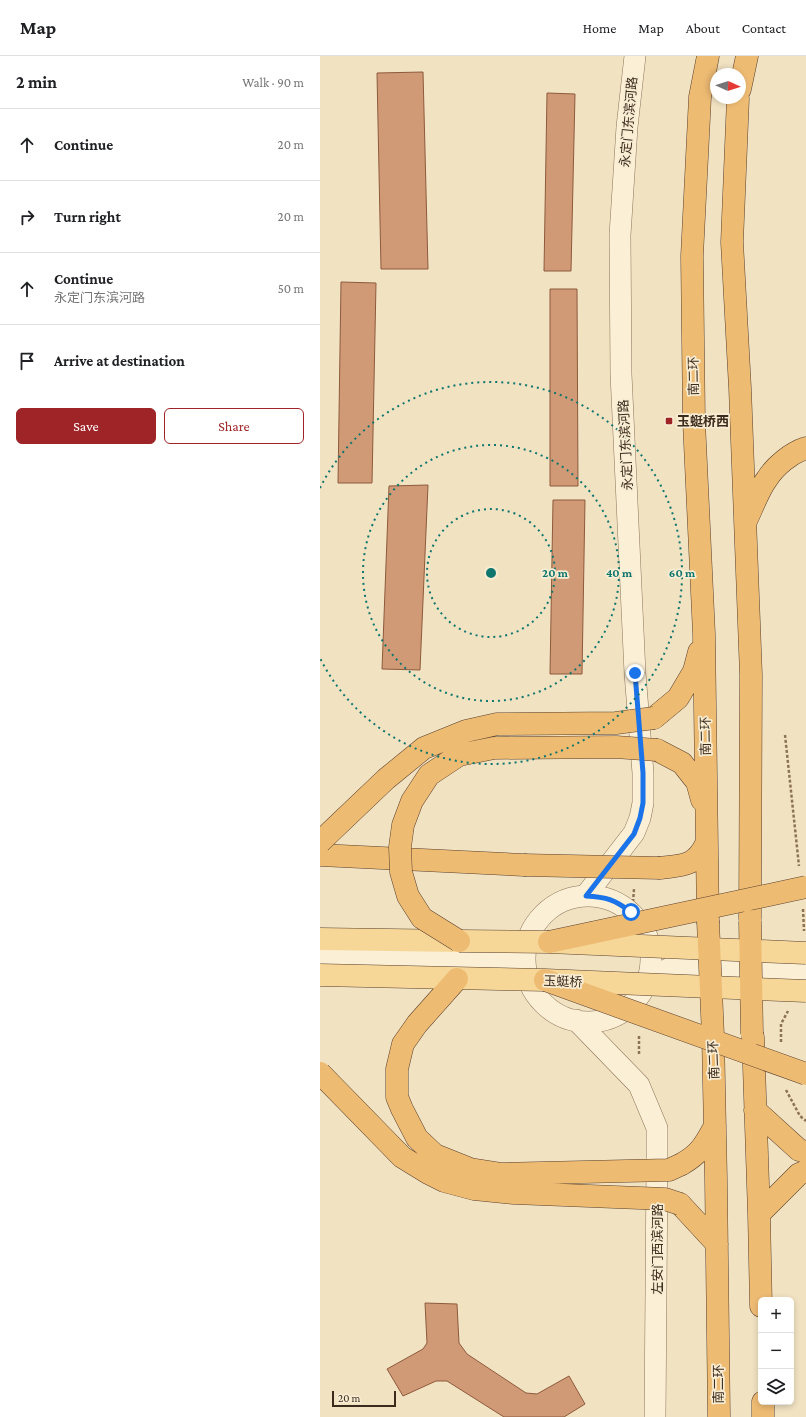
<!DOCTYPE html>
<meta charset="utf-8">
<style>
:root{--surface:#fff;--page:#f2f2f2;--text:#202124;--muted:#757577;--line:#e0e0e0;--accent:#9f2428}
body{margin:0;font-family:"Crimson Pro","Noto Sans SC",serif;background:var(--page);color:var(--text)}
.controls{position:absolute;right:12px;bottom:12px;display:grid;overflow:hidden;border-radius:6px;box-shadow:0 2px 6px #0003}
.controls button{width:36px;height:36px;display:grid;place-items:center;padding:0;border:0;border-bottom:1px solid var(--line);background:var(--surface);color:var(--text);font:20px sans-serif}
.compass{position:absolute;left:390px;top:12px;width:36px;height:36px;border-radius:50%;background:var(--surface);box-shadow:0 2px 6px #0003;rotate:93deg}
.scale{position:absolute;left:12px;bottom:10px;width:64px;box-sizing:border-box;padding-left:4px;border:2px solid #3b2b1d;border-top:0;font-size:11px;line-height:14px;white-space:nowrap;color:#3b2b1d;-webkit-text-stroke:3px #f8ecd3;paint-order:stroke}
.stop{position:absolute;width:12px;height:12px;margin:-9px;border:3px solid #1a73e8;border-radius:50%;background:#fff}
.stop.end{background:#1a73e8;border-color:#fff;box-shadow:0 1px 4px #0008}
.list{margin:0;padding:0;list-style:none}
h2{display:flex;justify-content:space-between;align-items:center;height:52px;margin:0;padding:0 16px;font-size:17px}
h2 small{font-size:13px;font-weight:400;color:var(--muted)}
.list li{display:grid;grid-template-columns:26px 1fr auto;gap:12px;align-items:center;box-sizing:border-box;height:72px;padding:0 16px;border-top:1px solid var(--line)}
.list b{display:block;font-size:15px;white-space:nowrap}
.list p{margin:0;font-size:13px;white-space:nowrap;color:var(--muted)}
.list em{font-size:13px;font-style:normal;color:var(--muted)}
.actions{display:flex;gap:8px;padding:12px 16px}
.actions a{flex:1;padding:9px 0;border:1px solid var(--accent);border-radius:6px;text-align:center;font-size:14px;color:var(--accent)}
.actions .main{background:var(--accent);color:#fff}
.icon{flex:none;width:22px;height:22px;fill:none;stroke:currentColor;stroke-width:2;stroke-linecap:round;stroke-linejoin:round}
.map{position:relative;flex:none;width:486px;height:1361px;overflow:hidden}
header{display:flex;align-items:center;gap:24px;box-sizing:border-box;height:56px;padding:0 20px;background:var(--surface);border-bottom:1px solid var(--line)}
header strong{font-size:19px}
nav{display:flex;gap:22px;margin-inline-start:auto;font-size:14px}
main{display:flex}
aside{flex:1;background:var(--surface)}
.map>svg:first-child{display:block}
.building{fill:#d19a76;stroke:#8d5a3c}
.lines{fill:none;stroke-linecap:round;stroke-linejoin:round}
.tertiary-casing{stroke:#8c7358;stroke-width:22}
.primary-casing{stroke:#5a402d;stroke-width:23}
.trunk-casing{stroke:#5a402d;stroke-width:23}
.path{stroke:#8c7358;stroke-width:2.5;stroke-dasharray:3 2;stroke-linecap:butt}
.tertiary{stroke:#fbefd6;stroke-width:21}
.primary{stroke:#f6d798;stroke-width:22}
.trunk{stroke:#eebb73;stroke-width:22}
.primary-bridge-casing{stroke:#5a402d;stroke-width:23;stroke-linecap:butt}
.trunk-bridge-casing{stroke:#5a402d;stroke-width:23;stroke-linecap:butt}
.primary-bridge{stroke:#f6d798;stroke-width:22}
.trunk-bridge{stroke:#eebb73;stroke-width:22}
.route{stroke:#1a73e8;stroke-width:5}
.ring{fill:none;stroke:#0f766e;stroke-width:2;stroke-dasharray:2 4}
.poi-dot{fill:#9f2428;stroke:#f8ecd3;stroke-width:1.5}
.labels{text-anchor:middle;stroke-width:3.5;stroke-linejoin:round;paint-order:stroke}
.street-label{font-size:13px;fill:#3b2b1d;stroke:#f8ecd3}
.poi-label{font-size:13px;font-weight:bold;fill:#3b2b1d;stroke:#f8ecd3;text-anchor:start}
.centre{fill:#0f766e;stroke:#f8ecd3;stroke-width:2}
.ring-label{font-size:12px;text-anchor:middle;font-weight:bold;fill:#0f766e;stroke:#f8ecd3;stroke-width:3.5;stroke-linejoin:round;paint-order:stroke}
</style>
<header>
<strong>Map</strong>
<nav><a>Home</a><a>Map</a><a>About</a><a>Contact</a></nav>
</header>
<main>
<aside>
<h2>2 min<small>Walk · 90 m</small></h2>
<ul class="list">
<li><svg class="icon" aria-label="ahead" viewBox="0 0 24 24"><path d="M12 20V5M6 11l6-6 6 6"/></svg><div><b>Continue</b></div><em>20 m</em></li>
<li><svg class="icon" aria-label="right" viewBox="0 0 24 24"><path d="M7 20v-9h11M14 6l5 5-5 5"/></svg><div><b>Turn right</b></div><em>20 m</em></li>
<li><svg class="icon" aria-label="ahead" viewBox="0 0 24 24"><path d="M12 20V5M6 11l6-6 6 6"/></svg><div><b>Continue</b><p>永定门东滨河路</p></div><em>50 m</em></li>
<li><svg class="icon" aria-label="arrive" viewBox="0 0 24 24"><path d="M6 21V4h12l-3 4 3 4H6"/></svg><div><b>Arrive at destination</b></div></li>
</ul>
<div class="actions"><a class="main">Save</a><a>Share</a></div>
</aside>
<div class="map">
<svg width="486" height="1361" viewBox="0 0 486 1361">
<rect width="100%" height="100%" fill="#f1e2c2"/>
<path class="building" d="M 103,16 L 108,213 L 61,213 L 57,17 Z
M 227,37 L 255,38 L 251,215 L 224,215 Z
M 21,226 L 56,227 L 52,427 L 18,427 Z
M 230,233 L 257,233 L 258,430 L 230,430 Z
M 108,429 L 100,614 L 62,613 L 69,430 Z
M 233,444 L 265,444 L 262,618 L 230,618 Z
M 105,1247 L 137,1248 L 139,1287 L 147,1298 L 206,1337 L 217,1338 L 249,1320 L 265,1348 L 244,1361 L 184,1361 L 127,1325 L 116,1325 L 83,1340 L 67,1313 L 103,1293 L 107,1287 Z"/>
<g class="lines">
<defs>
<path id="tertiary" d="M 266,839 L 314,777 L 320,762 L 323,747 L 323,717 L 315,617 L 301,318 L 300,179 L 307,71 L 315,0
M205 903a63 63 0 1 1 126 0a63 63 0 1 1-126 0Z
M 0,898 L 188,905 L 210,925
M 326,927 L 351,911 L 486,915
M 256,964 L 319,1029 L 337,1072 L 337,1110 L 335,1361"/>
<path id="primary" d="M 0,883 L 139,885"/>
<path id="trunk" d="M 388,0 L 380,41 L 372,200 L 374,366 L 384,578 L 388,865
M 420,33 L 427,0
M 418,42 L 412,186 L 420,332 L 431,619 L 430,862
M 426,465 C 432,453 439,433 447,423 C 455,410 471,397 486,392
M 334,662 L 358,642 L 374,615 L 379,596
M 337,694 L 362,707 L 377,726 L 382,744
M 0,799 L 204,809
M 340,812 C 362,809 375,811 386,788
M 393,980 L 396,1124 L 399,1361
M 433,981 L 439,1158 L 441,1250
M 435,1054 L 479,1094 L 486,1096
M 362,1108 C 381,1097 385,1088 395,1070
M 360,1148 L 397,1188
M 439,1158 L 479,1118 L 486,1115
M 443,1346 L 443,1361"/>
</defs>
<use href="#tertiary" class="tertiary-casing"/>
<use href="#primary" class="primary-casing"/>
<use href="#trunk" class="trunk-casing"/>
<path class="path" d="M 465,679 L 479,810
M 313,846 L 314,833
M 483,853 L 484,875
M 319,980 L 319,999
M 461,986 L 461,968 L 468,955
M 466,1034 L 480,1060 L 486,1065"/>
<use href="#tertiary" class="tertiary"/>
<use href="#primary" class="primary"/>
<use href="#trunk" class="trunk"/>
<defs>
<path id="primary-bridge" d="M 139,885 L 229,886 L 486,897
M 0,919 L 225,924 L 486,935"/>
<path id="trunk-bridge" d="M 0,786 L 66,723 L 104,692 L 146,675 L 177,668 L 296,667 L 334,662
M 204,809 L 340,812
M 388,865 L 393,980
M 430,865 L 432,978
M 139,885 L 102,862 L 88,840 L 81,816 L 80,791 L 83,769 L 92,745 L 109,719 L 139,699 L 174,692 L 296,691 L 337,694
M 229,886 L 486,831
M 137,923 L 97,968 L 83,988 L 77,1013 L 77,1041 L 82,1053 L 97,1082 L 115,1099 L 150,1113 L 182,1118 L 349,1114 L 362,1108
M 225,924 L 486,1018
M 0,1017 L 82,1101 L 108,1117 L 124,1125 L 154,1133 L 194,1137 L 345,1143 L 360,1148"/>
</defs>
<use href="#primary-bridge" class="primary-bridge-casing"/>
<use href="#trunk-bridge" class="trunk-bridge-casing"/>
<use href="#primary-bridge" class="primary-bridge"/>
<use href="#trunk-bridge" class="trunk-bridge"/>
</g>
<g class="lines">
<path class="route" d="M 311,856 C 295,844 287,841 266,840 L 314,778 L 320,762 L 323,747 L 323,717 L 315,617"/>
</g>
<g class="ring">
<circle cx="171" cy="517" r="64"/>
<circle cx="171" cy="517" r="128"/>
<path d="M0 432A191 191 0 1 1 0 602"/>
</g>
<rect class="poi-dot" x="345" y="361" width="8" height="8" rx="2"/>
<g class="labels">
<g class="street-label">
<text transform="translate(308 66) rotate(-85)" y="5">永定门东滨河路</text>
<text transform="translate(373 320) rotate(-91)" y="5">南二环</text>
<text transform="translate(305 389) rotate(-93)" y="5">永定门东滨河路</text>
<text transform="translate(385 680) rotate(-91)" y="5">南二环</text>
<text transform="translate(243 925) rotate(2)" y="5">玉蜓桥</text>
<text transform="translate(393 1004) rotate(-92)" y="5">南二环</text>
<text transform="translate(337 1193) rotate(-90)" y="5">左安门西滨河路</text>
<text transform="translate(398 1328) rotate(-90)" y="5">南二环</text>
</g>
<g class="poi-label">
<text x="357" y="370">玉蜓桥西</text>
</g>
</g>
<circle cx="171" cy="517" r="6" class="centre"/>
<g class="ring-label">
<text x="235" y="521">20 m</text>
<text x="299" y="521">40 m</text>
<text x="362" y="521">60 m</text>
</g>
</svg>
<div class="controls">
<button>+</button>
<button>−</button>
<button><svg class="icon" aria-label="layers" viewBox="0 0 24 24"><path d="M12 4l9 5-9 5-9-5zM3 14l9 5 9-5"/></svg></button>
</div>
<svg class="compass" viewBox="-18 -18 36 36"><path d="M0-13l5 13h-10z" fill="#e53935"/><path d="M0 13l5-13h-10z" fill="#757577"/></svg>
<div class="scale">20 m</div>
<div class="stop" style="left:311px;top:856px"></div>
<div class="stop end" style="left:315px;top:617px"></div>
</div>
</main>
